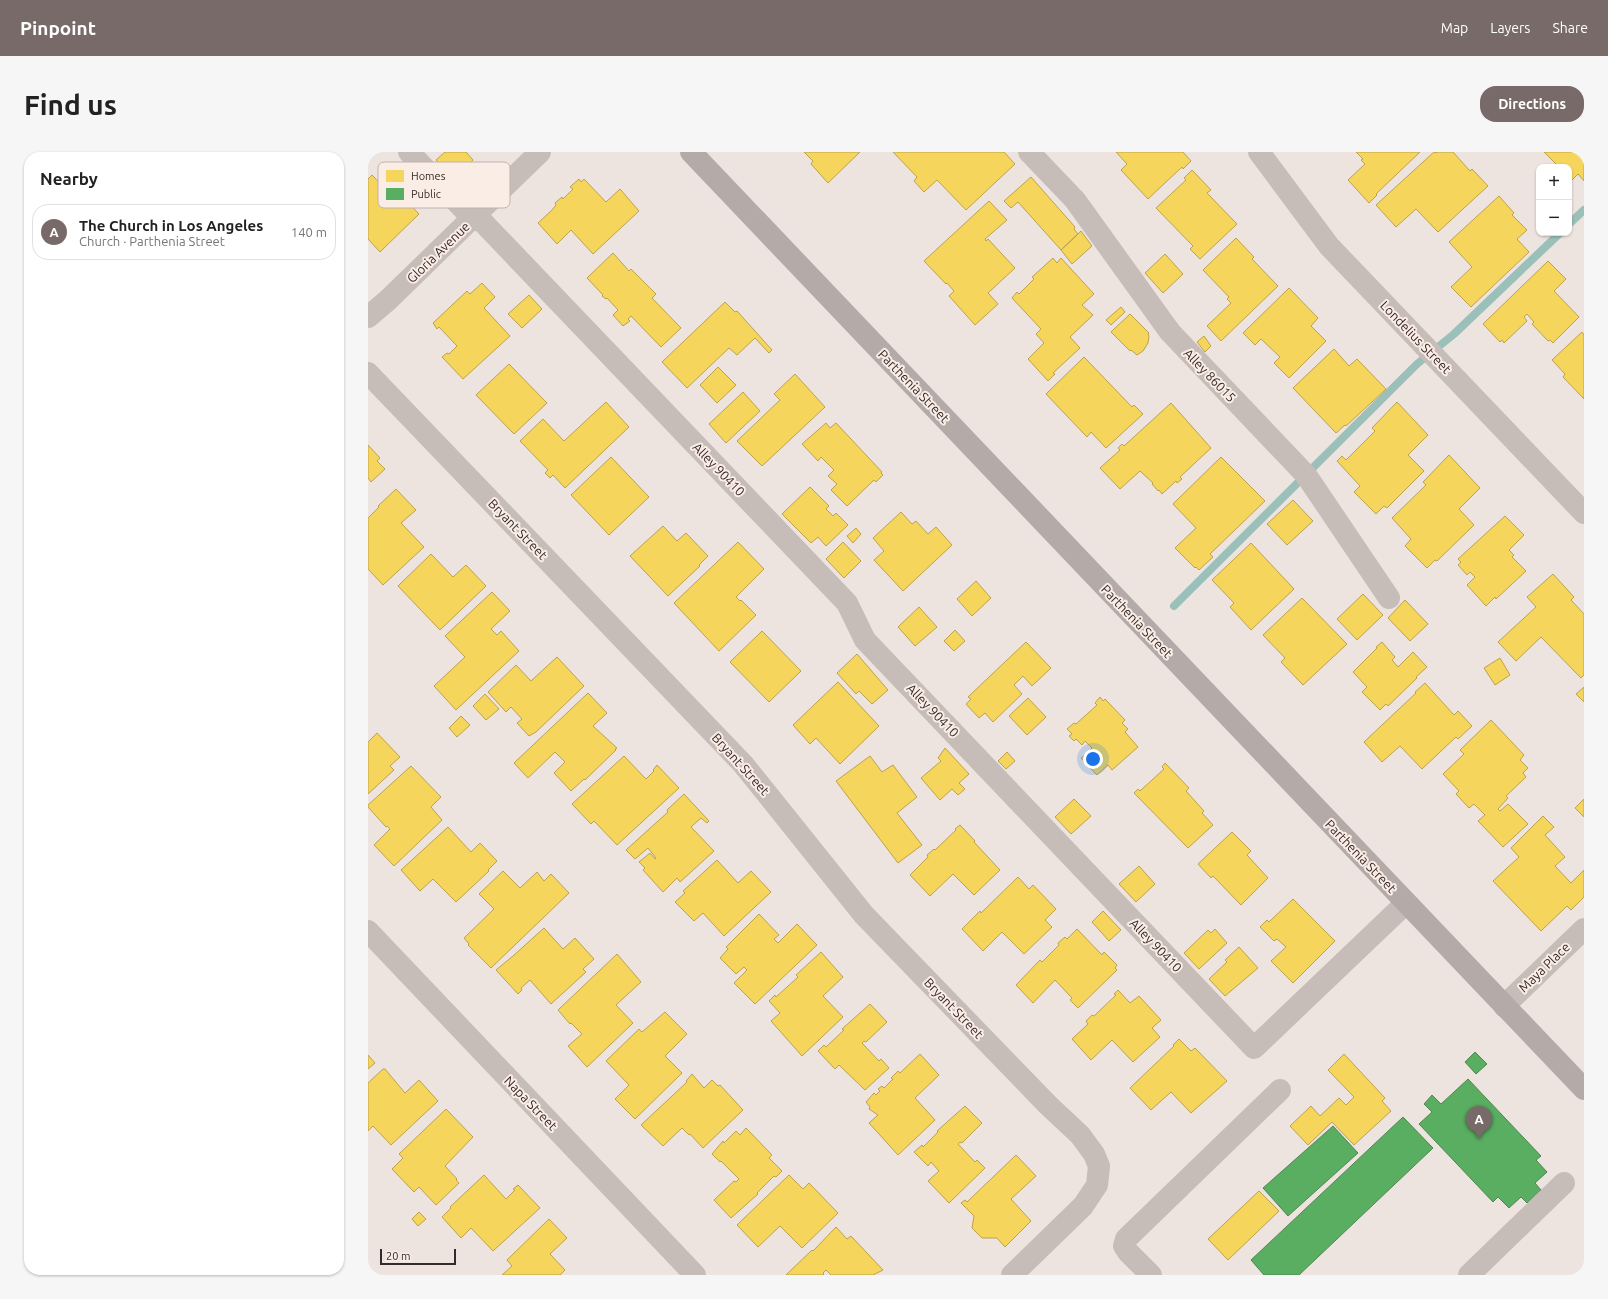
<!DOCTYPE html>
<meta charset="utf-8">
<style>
:root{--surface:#fff;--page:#f6f6f6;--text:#222;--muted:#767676;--line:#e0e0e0;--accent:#776a68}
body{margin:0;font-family:Ubuntu,sans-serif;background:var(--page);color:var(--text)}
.controls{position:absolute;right:12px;top:12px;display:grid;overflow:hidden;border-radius:8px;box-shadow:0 1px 3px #0004}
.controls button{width:36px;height:36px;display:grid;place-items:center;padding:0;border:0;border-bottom:1px solid var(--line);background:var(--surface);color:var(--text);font:20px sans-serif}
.scale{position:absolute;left:12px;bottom:10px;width:76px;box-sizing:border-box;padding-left:4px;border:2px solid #372927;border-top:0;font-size:11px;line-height:14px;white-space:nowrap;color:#372927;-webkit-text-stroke:3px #faede6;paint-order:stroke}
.you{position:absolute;left:725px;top:607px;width:14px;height:14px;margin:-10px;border:3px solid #fff;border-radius:50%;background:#1a73e8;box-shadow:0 0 0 6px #1a73e833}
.badge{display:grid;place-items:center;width:26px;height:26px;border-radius:50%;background:var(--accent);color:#fff;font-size:13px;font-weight:700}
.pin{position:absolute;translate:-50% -33px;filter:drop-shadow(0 1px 2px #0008)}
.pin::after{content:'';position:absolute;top:21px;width:14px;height:12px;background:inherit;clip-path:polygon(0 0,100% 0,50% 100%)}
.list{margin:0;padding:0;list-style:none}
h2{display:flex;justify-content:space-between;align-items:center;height:52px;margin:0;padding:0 16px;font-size:17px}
h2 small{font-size:13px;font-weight:400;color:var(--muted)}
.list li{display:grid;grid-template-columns:26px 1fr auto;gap:12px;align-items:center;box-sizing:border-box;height:56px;margin:0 8px 8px;padding:0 8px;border:1px solid var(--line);border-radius:16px}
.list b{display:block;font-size:15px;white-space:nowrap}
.list p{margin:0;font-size:13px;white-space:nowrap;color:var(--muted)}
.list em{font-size:13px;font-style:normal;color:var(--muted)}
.map{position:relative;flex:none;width:1216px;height:1123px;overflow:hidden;border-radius:16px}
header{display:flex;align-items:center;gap:24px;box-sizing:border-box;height:56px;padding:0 20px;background:var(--accent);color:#fff}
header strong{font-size:19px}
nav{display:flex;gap:22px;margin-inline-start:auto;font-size:14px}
.intro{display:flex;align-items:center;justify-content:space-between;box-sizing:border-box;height:96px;padding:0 24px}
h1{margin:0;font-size:28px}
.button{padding:10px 18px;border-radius:16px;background:var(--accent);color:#fff;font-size:14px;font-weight:700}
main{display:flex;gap:24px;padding:0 24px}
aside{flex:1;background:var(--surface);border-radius:16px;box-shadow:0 1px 3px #0004}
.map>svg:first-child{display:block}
.homes{fill:#f6d55c;stroke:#bda14c}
.public{fill:#5aae61;stroke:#508650}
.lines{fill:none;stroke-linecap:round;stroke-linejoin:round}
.stream{stroke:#9ac0b9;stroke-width:8}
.minor{stroke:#c6bcb8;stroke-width:22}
.major{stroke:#b4aaa8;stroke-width:22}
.labels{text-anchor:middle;stroke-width:4;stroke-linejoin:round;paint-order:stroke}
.street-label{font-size:13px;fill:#372927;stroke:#faede6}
.key{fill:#faede6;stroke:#c0b2ad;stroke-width:1}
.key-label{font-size:11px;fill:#372927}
</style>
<header>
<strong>Pinpoint</strong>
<nav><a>Map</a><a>Layers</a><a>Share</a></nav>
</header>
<div class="intro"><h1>Find us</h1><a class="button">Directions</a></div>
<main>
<aside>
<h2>Nearby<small></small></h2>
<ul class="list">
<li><span class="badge">A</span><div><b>The Church in Los Angeles</b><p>Church · Parthenia Street</p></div><em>140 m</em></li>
</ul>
</aside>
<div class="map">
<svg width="1216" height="1123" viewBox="0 0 1216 1123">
<rect width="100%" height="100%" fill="#ede4e0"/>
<path class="homes" d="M 77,0 L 98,0 L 105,8 L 87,27 L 68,8 Z
M 436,0 L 492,0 L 460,31 L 443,12 L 445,9 Z
M 525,0 L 636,0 L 647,12 L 598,58 L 569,28 L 556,40 L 546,29 L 549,25 Z
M 748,0 L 815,0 L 823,9 L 815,17 L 814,15 L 780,47 L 753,18 L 759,12 Z
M 988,0 L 1052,0 L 1008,42 L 1009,43 L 1001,51 L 980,28 L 997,12 L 993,8 L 995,7 Z
M 1066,0 L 1068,1 L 1069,0 L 1085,0 L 1102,19 L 1104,17 L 1120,34 L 1070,80 L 1048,57 L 1028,75 L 1008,53 Z
M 1176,0 L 1216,0 L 1216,29 L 1210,22 L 1203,29 L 1201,26 L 1201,15 L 1191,15 Z
M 824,18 L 843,38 L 839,41 L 869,72 L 832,107 L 822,97 L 825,94 L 788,56 L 818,28 L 816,26 Z
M 4,23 L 29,49 L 34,44 L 51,62 L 12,100 L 0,87 L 0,27 Z
M 663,25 L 707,75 L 706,77 L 710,82 L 693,98 L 650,50 L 643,56 L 636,49 Z
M 211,27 L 213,30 L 216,27 L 238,50 L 252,37 L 271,59 L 225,102 L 203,78 L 189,92 L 170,71 L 184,58 L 188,53 L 187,51 L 194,45 L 195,47 L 205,37 L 202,35 Z
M 1131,44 L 1146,61 L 1144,63 L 1159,78 L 1149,87 L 1161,100 L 1103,155 L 1083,135 L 1104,115 L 1081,90 Z
M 621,49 L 639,68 L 617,87 L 618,89 L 620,87 L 647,116 L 620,141 L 630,152 L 607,173 L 581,144 L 586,139 L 579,131 L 578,132 L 556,109 Z
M 713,79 L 724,94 L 704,112 L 693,98 Z
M 868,86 L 886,105 L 884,107 L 910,134 L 853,189 L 839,174 L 863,151 L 859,147 L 861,145 L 835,118 Z
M 245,101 L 261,119 L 263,117 L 288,142 L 284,146 L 313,176 L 293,195 L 263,164 L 260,167 L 262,169 L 255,174 L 245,163 L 250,158 L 239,146 L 238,147 L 234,144 L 235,143 L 219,126 Z
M 797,102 L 815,122 L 795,141 L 777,121 Z
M 685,106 L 689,111 L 693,106 L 726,142 L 714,153 L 725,163 L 702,185 L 712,196 L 685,221 L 687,222 L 680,229 L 660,207 L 676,191 L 668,182 L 673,177 L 644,146 L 649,140 L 651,142 L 666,127 L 664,125 Z
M 1180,109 L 1198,127 L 1186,139 L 1211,165 L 1185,191 L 1182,188 L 1180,189 L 1164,172 L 1166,170 L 1159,162 L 1156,165 L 1159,169 L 1136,191 L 1134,188 L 1132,190 L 1115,172 Z
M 114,131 L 127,145 L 116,156 L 142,184 L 95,227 L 74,205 L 79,201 L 81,202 L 89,194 L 71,175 L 69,177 L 65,171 L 99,139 L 102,142 Z
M 921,136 L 950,166 L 943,174 L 958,189 L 921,226 L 906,211 L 912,205 L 893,187 L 887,193 L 875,181 Z
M 161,143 L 174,157 L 154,176 L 140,162 Z
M 357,150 L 367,160 L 369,159 L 404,198 L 401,201 L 387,186 L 369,203 L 361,196 L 319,236 L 294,210 Z
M 753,155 L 757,160 L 743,173 L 738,168 Z
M 762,162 L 781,181 L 780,182 L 781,184 L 780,191 L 775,199 L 769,203 L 763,198 L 762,199 L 743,180 Z
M 1214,180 L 1216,183 L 1216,247 L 1195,225 L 1197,222 L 1184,208 Z
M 836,184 L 843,194 L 837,200 L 829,190 Z
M 966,197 L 981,214 L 989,207 L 1018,237 L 978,274 L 977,273 L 968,281 L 925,236 Z
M 716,205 L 764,255 L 766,253 L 775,262 L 738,296 L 723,280 L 719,285 L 678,242 Z
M 141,212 L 179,251 L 146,282 L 108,243 Z
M 350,215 L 368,233 L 349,251 L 332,233 Z
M 427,222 L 457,255 L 394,314 L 369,289 L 412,248 L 406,242 Z
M 375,240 L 392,259 L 358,291 L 341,272 Z
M 238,250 L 261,275 L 197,336 L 185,323 L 182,326 L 177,321 L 180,318 L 152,289 L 175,267 L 196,289 Z
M 1029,250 L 1060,283 L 1040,303 L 1056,319 L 1019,356 L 1016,354 L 1008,362 L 986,340 L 992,334 L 969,309 L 974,304 L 978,308 L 1007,279 L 1004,276 Z
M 803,251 L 843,296 L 812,325 L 814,327 L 809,331 L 808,329 L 794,342 L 791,338 L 790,339 L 784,332 L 785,331 L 772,319 L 752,337 L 732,316 L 752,298 L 750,296 L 754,292 L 756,294 Z
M 458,271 L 462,276 L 468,271 L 514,320 L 513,321 L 515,323 L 508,330 L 506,328 L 479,354 L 463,338 L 469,332 L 460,324 L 466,318 L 453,305 L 450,309 L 434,292 Z
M 0,293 L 12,306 L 9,309 L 17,317 L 3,330 L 0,326 Z
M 1081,303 L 1112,336 L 1091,357 L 1106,373 L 1069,409 L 1067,408 L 1059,416 L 1037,394 L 1043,387 L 1024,366 L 1058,333 L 1055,330 Z
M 243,305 L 281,345 L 241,383 L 203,343 Z
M 853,305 L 897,349 L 842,402 L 845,405 L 831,418 L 828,415 L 827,416 L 807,396 L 828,376 L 805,352 Z
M 442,335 L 461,354 L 458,357 L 465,364 L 468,361 L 480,373 L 458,394 L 450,385 L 443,391 L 414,362 Z
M 28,337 L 48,358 L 33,371 L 56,395 L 15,433 L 0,417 L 0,366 L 11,355 L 10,354 Z
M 925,348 L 945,369 L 919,393 L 899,372 Z
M 533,360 L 544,372 L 548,369 L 560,382 L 568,375 L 584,393 L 535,439 L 506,408 L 516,399 L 505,386 Z
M 1137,364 L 1156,383 L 1141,398 L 1146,403 L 1144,405 L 1158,419 L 1128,447 L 1127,445 L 1118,454 L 1099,433 L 1107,425 L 1102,420 L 1099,423 L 1090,413 L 1093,410 L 1090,407 Z
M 295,374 L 309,389 L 318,381 L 340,404 L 331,413 L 332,414 L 300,444 L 262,404 Z
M 488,376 L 493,382 L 485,391 L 479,384 Z
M 370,390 L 396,417 L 368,445 L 372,449 L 373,448 L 388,463 L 351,499 L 306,451 Z
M 475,390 L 493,409 L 476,426 L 458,407 Z
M 883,391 L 926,437 L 883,478 L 862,455 L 866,451 L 844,428 Z
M 63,402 L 85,425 L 98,413 L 118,434 L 72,478 L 30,434 Z
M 1185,422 L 1206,445 L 1203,448 L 1216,462 L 1216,523 L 1213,526 L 1173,485 L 1148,509 L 1130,490 L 1168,455 L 1159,445 Z
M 608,429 L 623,446 L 604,464 L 589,447 Z
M 124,440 L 142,459 L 123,477 L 129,483 L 133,479 L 151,499 L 88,558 L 66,534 L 97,505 L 77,484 Z
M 995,442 L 1015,463 L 989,488 L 969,467 Z
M 934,446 L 979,492 L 935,533 L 913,510 L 917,506 L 895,483 Z
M 1037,448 L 1060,472 L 1042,489 L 1020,466 Z
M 551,455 L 569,475 L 547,494 L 530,475 Z
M 587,478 L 597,489 L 586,499 L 576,489 Z
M 394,479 L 433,519 L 401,550 L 362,510 Z
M 658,490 L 683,516 L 664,534 L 655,524 L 646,533 L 654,542 L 625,570 L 617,561 L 611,566 L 598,552 L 603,547 L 600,545 Z
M 1014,490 L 1027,505 L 1024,508 L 1030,515 L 1045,500 L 1059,515 L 1048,525 L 1049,526 L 1020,554 L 1018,552 L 1012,558 L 994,540 L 999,535 L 985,520 L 1009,496 L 1008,495 Z
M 489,502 L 520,538 L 504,552 L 491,539 L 488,542 L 469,521 Z
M 189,505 L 216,534 L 168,580 L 161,584 L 149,571 L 154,567 L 143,555 L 138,560 L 120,540 L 148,513 L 163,529 Z
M 1132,506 L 1142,523 L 1127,533 L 1116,516 Z
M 470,530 L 511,574 L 472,612 L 448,586 L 442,592 L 425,573 Z
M 1057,531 L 1086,563 L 1090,559 L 1104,574 L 1090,587 L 1088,585 L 1054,617 L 1032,594 L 1014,610 L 996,590 L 1048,541 L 1047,540 Z
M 1216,535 L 1216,550 L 1208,542 Z
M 220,541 L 239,561 L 225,574 L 249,596 L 247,597 L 248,598 L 217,628 L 216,627 L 203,639 L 186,621 L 197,610 L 187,600 L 160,626 L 146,611 Z
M 117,542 L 131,557 L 118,568 L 105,554 Z
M 732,545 L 735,549 L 737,547 L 757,568 L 754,571 L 760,577 L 757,580 L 770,595 L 744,618 L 740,613 L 729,623 L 713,606 L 724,596 L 717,589 L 714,593 L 708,587 L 706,589 L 701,584 L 704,582 L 699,577 L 706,571 L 708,572 L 729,553 L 727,551 Z
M 660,546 L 678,565 L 659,583 L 641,564 Z
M 93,564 L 102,573 L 89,585 L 81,576 Z
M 1123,568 L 1156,603 L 1152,608 L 1160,616 L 1155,621 L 1158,625 L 1138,644 L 1140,646 L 1130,657 L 1132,659 L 1140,652 L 1160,672 L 1135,695 L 1110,669 L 1117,663 L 1106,652 L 1101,656 L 1088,642 L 1091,639 L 1075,622 L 1096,602 L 1092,598 Z
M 9,581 L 32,605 L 22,614 L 26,618 L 0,642 L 0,590 Z
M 577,596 L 601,622 L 591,631 L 597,637 L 590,643 L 584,637 L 572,648 L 553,626 L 573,609 L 570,606 Z
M 639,600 L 647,609 L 638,617 L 630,609 Z
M 256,604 L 278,627 L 286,619 L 285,618 L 289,613 L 311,636 L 249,693 L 226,669 L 223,672 L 204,652 Z
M 502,604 L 514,620 L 525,613 L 549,645 L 529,661 L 554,693 L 530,711 L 468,629 Z
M 797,611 L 821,636 L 818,639 L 836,659 L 834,661 L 845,673 L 820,696 L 766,641 L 770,637 L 772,639 L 796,617 L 794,615 Z
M 43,614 L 73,645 L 63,655 L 74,668 L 26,714 L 6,693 L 22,677 L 19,674 L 18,675 L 0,655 L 0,653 Z
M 316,642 L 341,669 L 339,671 L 333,666 L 323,675 L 346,699 L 312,730 L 309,726 L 295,740 L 275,718 L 277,716 L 271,710 L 282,701 L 287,707 L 288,706 L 280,696 L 267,707 L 258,698 L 300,660 L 299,658 Z
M 706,647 L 723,664 L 703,682 L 687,665 Z
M 1216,647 L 1216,665 L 1207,656 Z
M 1175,664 L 1186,675 L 1177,683 L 1197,705 L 1187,714 L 1203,731 L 1216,718 L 1216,745 L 1203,758 L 1199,754 L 1173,779 L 1125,729 L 1151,705 L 1143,696 Z
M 592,673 L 607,689 L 606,690 L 632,718 L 606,743 L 585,722 L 562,744 L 542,723 L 560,705 L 559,703 L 566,697 L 567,698 L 588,678 L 587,677 Z
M 80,675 L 103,700 L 112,691 L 129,709 L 120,718 L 121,719 L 88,750 L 65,727 L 52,739 L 33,718 Z
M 864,680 L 883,699 L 879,703 L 900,726 L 873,753 L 845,724 L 843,726 L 830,712 Z
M 349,708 L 370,731 L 383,719 L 403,740 L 356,784 L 335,761 L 326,769 L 307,750 L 317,741 L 315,739 Z
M 771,714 L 787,732 L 768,750 L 751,732 Z
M 135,719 L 152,736 L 169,720 L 176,729 L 183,722 L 201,741 L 123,816 L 100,793 L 101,792 L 96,786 L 126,757 L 111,742 Z
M 650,725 L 661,737 L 665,733 L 688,757 L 677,768 L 684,775 L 656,802 L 634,780 L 615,799 L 594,777 L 612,759 L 613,761 Z
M 925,747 L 967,789 L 925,831 L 903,809 L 918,795 L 909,787 L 906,789 L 892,775 L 899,768 L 901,770 Z
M 735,759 L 753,778 L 741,789 L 724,770 Z
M 391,762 L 411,783 L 406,787 L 410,791 L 429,772 L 449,793 L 387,852 L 366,831 L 379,818 L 376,815 L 368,822 L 352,806 L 360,797 L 358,795 Z
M 176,776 L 195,797 L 207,786 L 226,807 L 215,817 L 218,820 L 183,852 L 162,828 L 153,836 L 154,838 L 150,842 L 128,818 L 145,804 Z
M 709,777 L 734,803 L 736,800 L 749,813 L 747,816 L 749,818 L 710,856 L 702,848 L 704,846 L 687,828 L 665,851 L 648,833 L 672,808 L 674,810 L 691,793 L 690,791 L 697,785 L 699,787 Z
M 847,777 L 859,791 L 831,817 L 816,801 L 840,778 L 843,781 Z
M 871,795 L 890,816 L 857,844 L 841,827 L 859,810 L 857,808 Z
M 453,800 L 475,825 L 455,844 L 475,865 L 434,904 L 403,869 L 412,861 L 401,849 L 407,843 L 408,845 L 430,825 L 428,823 Z
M 249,802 L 273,830 L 248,853 L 265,871 L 219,915 L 200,894 L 214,882 L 203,871 L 202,872 L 190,858 Z
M 750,838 L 762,851 L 771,844 L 793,868 L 784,876 L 792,885 L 765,910 L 744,888 L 723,908 L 704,887 L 720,872 L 718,869 L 724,863 L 726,864 L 748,843 L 746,842 Z
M 502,852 L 519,870 L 498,890 L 496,889 L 494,891 L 511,909 L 513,907 L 521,916 L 497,938 L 471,913 L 467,917 L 450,899 L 456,893 L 458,895 L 476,878 L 474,877 Z
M 297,860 L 319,882 L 297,904 L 314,921 L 267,967 L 247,947 L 261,933 L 238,909 L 271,877 L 274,880 Z
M 811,887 L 823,899 L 827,896 L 859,929 L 823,961 L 803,940 L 783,958 L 762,936 L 806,894 L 805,893 Z
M 552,902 L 571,923 L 547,946 L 567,968 L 530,1003 L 501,971 L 510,963 L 501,957 L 502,955 L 498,950 L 506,941 L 508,943 L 512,939 L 510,937 L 514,934 L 516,936 L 525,927 L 523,926 L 530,919 L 532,921 Z
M 976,902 L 1017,946 L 1014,949 L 1023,959 L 986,993 L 964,970 L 940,993 L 922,974 L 943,954 L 952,964 L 971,946 L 978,953 L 986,945 L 960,918 Z
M 0,903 L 7,911 L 0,917 Z
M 15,917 L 17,917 L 37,941 L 51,928 L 70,949 L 23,993 L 5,974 L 0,979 L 0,931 Z
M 324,922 L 336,936 L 344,928 L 350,934 L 352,933 L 375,958 L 335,996 L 322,982 L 321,983 L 314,976 L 295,994 L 273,973 L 319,930 L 318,929 Z
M 597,954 L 614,971 L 594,991 L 592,990 L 590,992 L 607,1010 L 609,1008 L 617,1016 L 581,1051 L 560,1029 L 571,1019 L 563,1010 L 560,1014 L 546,1000 L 554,993 L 555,995 L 570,980 L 569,979 Z
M 78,957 L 105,985 L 77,1014 L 89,1027 L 88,1028 L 91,1031 L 68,1053 L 51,1035 L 46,1040 L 24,1017 L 35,1006 L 31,1002 Z
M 378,976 L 404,1003 L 401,1006 L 414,1019 L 408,1025 L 406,1024 L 389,1041 L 390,1042 L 363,1066 L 346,1048 L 366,1029 L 368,1030 L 371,1027 L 353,1009 L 352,1010 L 344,1002 L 355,989 L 356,991 L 368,979 L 372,983 Z
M 648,1003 L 668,1024 L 643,1047 L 663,1069 L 637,1095 L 629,1086 L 614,1086 L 604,1076 L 606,1064 L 593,1051 L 597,1048 L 599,1050 Z
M 116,1023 L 138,1047 L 147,1038 L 145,1037 L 150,1033 L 172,1056 L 125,1099 L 103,1076 L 93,1086 L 74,1065 L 83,1056 L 82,1055 Z
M 421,1023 L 435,1037 L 441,1031 L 470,1061 L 434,1096 L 412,1074 L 390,1095 L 369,1073 Z
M 891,1039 L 911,1059 L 860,1108 L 840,1087 Z
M 51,1060 L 58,1067 L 50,1074 L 44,1067 Z
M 181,1067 L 199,1086 L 182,1102 L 197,1118 L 192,1123 L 134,1123 L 144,1114 L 139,1108 Z
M 468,1075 L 479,1087 L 483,1084 L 515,1118 L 505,1123 L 463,1123 L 458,1118 L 455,1121 L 456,1122 L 455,1123 L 418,1123 L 444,1098 L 445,1099 Z"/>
<path class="public" d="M 1107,900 L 1119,912 L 1108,922 L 1097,910 Z
M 1100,927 L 1173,1004 L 1168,1008 L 1179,1020 L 1167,1031 L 1173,1038 L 1159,1051 L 1153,1045 L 1141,1056 L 1130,1045 L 1125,1050 L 1051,972 L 1064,960 L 1056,952 L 1064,943 L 1073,952 Z
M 1035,965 L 1065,996 L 931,1123 L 896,1123 L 883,1108 Z
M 965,974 L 990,1001 L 920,1064 L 895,1036 Z"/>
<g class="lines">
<path class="stream" d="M 1201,72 L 1216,58
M 806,454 L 1049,212 L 1086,182 L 1192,81"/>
<path class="minor" d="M 41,0 L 104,66
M 661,0 L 707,48 L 802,180 L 938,323 L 1021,446
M 891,0 L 961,94 L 1216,361
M 108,63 L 479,451 L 497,488 L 886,896 L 1038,751
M 0,165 L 20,148 L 172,0
M 0,221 L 375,612 L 496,763 L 680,953 L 712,983 L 726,1002 L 731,1014 L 729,1033 L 715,1054 L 644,1123
M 0,779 L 327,1123
M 1136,854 L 1216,777
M 783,1123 L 760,1100 L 756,1094 L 758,1087 L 912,938
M 1101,1123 L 1196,1031"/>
<path class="major" d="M 323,0 L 1216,937"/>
</g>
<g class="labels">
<g class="street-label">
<text transform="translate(70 100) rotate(-44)" y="5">Gloria Avenue</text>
<text transform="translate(1048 185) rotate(46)" y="5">Londelius Street</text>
<text transform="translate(842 223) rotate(46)" y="5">Alley 86015</text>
<text transform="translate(546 234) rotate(46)" y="5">Parthenia Street</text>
<text transform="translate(351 317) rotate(46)" y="5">Alley 90410</text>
<text transform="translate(150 377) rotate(46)" y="5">Bryant Street</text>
<text transform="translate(769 469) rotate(46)" y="5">Parthenia Street</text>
<text transform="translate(565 558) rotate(46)" y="5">Alley 90410</text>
<text transform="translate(373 612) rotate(48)" y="5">Bryant Street</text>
<text transform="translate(993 704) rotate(46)" y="5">Parthenia Street</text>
<text transform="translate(788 793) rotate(46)" y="5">Alley 90410</text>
<text transform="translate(1176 815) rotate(-44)" y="5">Maya Place</text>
<text transform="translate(586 856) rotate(46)" y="5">Bryant Street</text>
<text transform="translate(163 951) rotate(46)" y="5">Napa Street</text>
</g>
</g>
<rect x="10" y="10" width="132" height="46" rx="6" class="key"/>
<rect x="18" y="18" width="18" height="12" fill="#f6d55c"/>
<rect x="18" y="36" width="18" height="12" fill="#5aae61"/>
<g class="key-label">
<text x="43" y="28">Homes</text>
<text x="43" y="46">Public</text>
</g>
</svg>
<div class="controls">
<button>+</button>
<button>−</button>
</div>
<div class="scale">20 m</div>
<div class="you"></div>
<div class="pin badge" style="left:1111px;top:987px">A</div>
</div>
</main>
